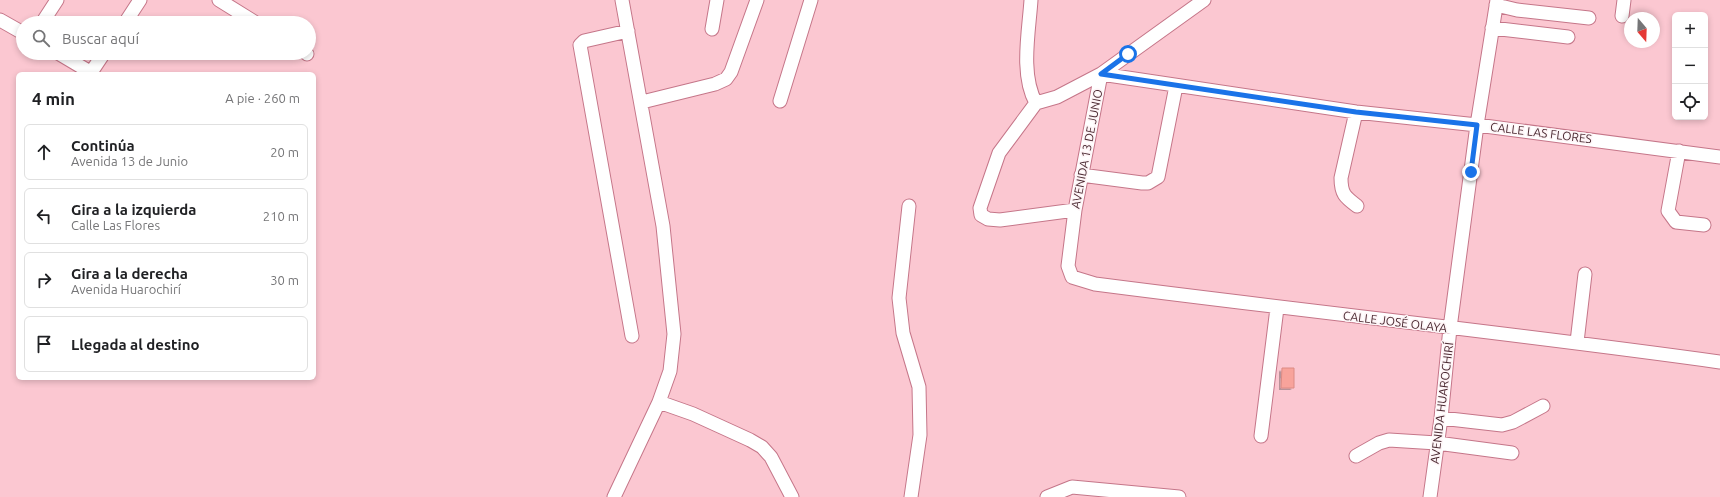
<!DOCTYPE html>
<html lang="es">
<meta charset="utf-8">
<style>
:root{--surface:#fff;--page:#f2f2f2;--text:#202124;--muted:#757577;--line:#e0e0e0}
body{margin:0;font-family:Ubuntu,sans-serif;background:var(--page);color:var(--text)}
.controls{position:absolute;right:12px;top:12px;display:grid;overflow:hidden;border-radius:6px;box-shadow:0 2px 6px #0003}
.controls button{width:36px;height:36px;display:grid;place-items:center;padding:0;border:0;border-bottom:1px solid var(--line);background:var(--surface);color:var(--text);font:20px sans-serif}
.compass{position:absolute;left:1624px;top:12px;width:36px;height:36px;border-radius:50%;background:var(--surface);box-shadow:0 2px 6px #0003;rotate:161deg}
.stop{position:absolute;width:12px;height:12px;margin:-9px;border:3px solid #1a73e8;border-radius:50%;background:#fff}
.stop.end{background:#1a73e8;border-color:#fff;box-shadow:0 1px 4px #0008}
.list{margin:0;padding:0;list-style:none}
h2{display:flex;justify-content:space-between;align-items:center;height:52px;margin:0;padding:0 16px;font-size:17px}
h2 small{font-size:13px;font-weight:400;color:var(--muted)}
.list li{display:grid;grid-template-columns:26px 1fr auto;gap:12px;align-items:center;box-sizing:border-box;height:56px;margin:0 8px 8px;padding:0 8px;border:1px solid var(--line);border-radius:6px}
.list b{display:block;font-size:15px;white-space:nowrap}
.list p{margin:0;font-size:13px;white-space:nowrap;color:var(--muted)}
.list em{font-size:13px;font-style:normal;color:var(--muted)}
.icon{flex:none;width:22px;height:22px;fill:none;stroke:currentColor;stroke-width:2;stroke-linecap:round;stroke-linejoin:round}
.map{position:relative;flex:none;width:1720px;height:497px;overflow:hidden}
.search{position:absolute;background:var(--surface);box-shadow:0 2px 6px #0003;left:16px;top:16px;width:300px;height:44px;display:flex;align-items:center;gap:10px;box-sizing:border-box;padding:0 14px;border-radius:22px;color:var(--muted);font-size:15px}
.panel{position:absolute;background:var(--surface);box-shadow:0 2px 6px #0003;left:16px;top:72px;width:300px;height:308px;border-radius:6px}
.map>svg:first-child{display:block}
.building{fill:#f8a39b;stroke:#dc8b84;filter:url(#shadow)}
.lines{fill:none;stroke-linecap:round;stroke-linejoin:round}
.minor-casing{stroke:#c57689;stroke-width:15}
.minor{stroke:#fff;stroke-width:13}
.route{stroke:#1a73e8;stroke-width:5}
.labels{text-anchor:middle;stroke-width:3;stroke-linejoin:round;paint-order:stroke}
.street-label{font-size:12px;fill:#4a2931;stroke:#fef5f7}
</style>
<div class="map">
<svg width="1720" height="497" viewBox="0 0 1720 497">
<defs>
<filter id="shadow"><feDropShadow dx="-3.5" dy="3.5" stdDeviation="0" flood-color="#0004"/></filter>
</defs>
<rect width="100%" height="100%" fill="#fbc7d1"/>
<path class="building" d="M 1282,368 L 1294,368 L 1294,388 L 1281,388 Z"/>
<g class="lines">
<defs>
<path id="minor" d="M 219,0 L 256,23
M 1031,0 C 1029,31 1020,75 1036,103 L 1057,97 L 1101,74 L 1356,112 L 1477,125 L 1720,157
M 1204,0 L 1101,74 L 1075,210 L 1068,266 L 1072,277 L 1095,284 C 1303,311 1512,333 1720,362
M 1496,5 L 1517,10 L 1589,18
M 1622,16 L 1624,0
M 0,20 L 23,33
M 42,23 L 57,0
M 125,23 L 140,0
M 1492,28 L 1568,37
M 712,29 L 717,0
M 628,31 L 584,41 L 580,45 L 632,336
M 58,53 L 90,72
M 306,53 L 307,54
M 90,74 L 104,53
M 780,101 L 811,0
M 642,102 L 715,84 L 726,79 L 731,72 L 757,0
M 1036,103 L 999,153 L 980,208 L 981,215 L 988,219 L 1000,220 L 1075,210
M 1356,112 L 1341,178 C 1341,194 1345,197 1357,206
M 1679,151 L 1668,211 L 1676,222 L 1704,225
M 1081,175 L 1142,183 L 1148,183 L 1158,177 L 1176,86
M 909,206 L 899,298 L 903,333 L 919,387 L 920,435 L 911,497
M 1577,342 L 1585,274
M 659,402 L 693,414 L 750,440 L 762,447 L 771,457 L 792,497
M 1441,418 L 1502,425 L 1513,422 L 1543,406
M 1261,436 L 1277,308
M 1356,456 L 1379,443 L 1389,440 L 1437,443 L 1512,453
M 614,497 L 659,402 L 670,371 L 674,334 L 663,226 L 622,0
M 1047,497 L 1072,487 L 1179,497
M 1430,497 L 1441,418 L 1450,328 L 1477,125 L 1497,0"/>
</defs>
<use href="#minor" class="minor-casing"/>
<use href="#minor" class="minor"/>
</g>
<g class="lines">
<path class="route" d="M 1128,54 L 1101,74 L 1356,112 L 1477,125 L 1471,172"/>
</g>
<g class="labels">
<g class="street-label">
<text transform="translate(1541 133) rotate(7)" y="4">CALLE LAS FLORES</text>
<text transform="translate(1087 149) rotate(-79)" y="4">AVENIDA 13 DE JUNIO</text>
<text transform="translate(1395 322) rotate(7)" y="4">CALLE JOSÉ OLAYA</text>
<text transform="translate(1442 403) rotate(-83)" y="4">AVENIDA HUAROCHIRÍ</text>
</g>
</g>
</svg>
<div class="controls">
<button>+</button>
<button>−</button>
<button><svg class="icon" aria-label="locate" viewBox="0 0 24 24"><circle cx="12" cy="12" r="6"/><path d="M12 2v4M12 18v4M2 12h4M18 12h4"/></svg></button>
</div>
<svg class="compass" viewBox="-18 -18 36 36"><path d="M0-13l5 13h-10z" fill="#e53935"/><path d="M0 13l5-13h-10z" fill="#757577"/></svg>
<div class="stop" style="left:1128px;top:54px"></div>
<div class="stop end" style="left:1471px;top:172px"></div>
<div class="search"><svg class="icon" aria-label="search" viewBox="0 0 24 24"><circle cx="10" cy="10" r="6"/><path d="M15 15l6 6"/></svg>Buscar aquí</div>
<section class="panel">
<h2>4 min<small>A pie · 260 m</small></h2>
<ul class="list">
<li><svg class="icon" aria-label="ahead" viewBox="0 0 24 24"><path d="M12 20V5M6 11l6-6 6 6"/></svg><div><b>Continúa</b><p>Avenida 13 de Junio</p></div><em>20 m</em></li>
<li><svg class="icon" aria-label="left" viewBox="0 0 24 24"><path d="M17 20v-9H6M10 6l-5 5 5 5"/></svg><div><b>Gira a la izquierda</b><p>Calle Las Flores</p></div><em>210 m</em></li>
<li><svg class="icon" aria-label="right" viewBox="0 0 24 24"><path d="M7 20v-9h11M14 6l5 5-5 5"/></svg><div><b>Gira a la derecha</b><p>Avenida Huarochirí</p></div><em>30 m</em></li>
<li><svg class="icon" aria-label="arrive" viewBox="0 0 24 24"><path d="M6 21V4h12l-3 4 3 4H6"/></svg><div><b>Llegada al destino</b></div></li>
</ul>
</section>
</div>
